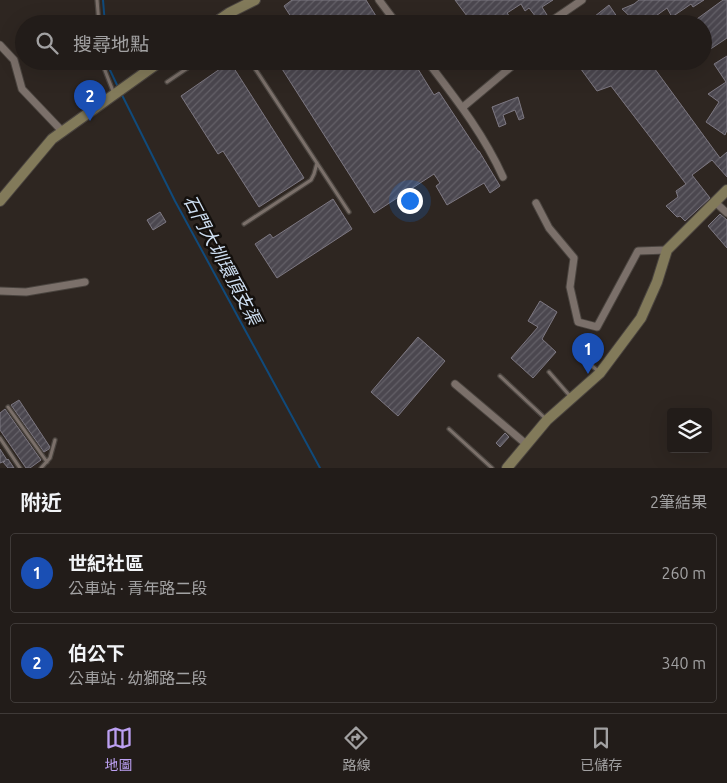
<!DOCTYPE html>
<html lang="zh-TW">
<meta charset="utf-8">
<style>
:root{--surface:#221c19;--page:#2a2522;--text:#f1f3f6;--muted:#a2a1a2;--line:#3f3a38;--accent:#bca0f2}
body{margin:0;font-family:Ubuntu,"Noto Sans TC",sans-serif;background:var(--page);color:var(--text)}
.controls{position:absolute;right:15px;bottom:15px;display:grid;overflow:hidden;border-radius:5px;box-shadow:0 5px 20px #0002}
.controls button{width:45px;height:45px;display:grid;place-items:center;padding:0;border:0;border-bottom:1px solid var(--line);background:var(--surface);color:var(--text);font:25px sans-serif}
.you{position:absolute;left:409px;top:200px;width:18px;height:18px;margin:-12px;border:4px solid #fff;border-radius:50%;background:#1a73e8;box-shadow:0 0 0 8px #1a73e833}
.badge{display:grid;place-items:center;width:32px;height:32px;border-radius:50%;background:var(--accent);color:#fff;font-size:16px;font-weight:700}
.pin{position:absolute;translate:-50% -41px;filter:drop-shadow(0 1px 2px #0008)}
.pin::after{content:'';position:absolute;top:26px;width:18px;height:15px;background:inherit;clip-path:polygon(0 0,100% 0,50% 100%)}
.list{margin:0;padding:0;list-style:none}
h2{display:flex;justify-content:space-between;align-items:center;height:65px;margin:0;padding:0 20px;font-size:21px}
h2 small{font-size:16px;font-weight:400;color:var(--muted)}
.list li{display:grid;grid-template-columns:32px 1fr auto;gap:15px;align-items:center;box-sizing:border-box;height:80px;margin:0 10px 10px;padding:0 10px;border:1px solid var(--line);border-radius:5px}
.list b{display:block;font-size:19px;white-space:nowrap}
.list p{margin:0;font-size:16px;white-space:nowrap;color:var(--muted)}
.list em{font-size:16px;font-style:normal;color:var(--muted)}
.icon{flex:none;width:28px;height:28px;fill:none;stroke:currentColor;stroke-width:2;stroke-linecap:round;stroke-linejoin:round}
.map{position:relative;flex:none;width:727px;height:468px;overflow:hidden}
.search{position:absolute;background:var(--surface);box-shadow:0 5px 20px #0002;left:15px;right:15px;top:15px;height:55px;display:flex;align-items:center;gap:12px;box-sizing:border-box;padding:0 18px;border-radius:28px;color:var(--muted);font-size:19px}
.sheet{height:245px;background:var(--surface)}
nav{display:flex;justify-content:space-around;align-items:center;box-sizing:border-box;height:70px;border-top:1px solid var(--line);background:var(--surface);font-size:14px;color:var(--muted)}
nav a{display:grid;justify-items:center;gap:2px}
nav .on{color:var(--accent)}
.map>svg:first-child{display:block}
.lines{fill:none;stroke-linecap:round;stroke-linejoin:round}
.stream{stroke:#104a7b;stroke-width:2}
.building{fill:url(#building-hatch);stroke:#7d7882}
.lane-casing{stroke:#4a443f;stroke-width:5.5}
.street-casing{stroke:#4a443f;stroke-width:9}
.secondary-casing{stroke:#4a443f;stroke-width:12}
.lane{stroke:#7b706a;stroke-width:3}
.street{stroke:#7b706a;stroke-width:7}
.secondary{stroke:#827a5a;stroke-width:10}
.labels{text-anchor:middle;stroke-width:5;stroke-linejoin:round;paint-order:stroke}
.water-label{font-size:18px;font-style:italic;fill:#cedff2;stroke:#14100d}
</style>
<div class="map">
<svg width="727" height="468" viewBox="0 0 727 468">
<defs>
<pattern id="building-hatch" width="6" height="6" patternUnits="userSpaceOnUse" patternTransform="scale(1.25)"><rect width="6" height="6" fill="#4b474f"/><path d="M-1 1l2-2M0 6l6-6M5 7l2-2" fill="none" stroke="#646168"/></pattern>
</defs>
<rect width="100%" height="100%" fill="#2e2621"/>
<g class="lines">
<path class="stream" d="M 103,0 L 105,24
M 108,61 L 109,68 L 118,87
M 121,93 L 175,201 L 320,468"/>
</g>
<path class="building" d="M 292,0 L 366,0 L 381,24 L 287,24 L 293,20 L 284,6 Z
M 455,0 L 553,0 L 542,7 L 547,15 L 539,21 L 529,8 L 525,11 L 521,4 L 507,13 L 513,21 L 510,24 L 473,24 Z
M 639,0 L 704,0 L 693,7 L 691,4 L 672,17 L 667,8 L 653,18 L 657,24 L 638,24 L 622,9 L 634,4 Z
M 723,0 L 727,0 L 727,38 L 703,54 L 703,24 L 690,24 Z
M 609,5 L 622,24 L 585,24 Z
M 727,56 L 727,130 L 725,135 L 706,122 L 719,102 L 708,94 L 726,82 L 714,64 Z
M 277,61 L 413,61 L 434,95 L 439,92 L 478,151 L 479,151 L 500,186 L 490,193 L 484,183 L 447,205 L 436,186 L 440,183 L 434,174 L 374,213 Z
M 575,61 L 649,61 L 720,158 L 727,152 L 727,177 L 712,160 L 692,175 L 710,198 L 685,221 L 680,216 L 677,217 L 666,206 L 678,197 L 676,191 L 686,184 L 611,86 L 597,91 Z
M 230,62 L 304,178 L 259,207 L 223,151 L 218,154 L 181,96 Z
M 518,97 L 524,118 L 519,120 L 515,110 L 503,115 L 506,124 L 499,127 L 492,107 Z
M 333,199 L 352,229 L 277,278 L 255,244 L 270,234 L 273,238 Z
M 160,212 L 166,222 L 153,230 L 147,220 Z
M 720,214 L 727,220 L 727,248 L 708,226 Z
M 540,301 L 557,312 L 542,339 L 556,352 L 533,378 L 511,358 L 538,327 L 528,321 Z
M 418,337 L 445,361 L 398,416 L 371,392 Z
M 19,400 L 50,447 L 49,449 L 44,452 L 11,405 Z
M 5,409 L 41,460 L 30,468 L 26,468 L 0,430 L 0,413 Z
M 505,433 L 509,437 L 500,447 L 496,443 Z
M 0,449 L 7,460 L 8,459 L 14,468 L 8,468 L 3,462 L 5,461 L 0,463 Z"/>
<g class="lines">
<defs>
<path id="lane" d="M 97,0 L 99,24
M 103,61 L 104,68 L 113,91
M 250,61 L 349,212
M 167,82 L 198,61
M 244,224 L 311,180 L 314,174 L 317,163
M 579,355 L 598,371
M 549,372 L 570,396
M 500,376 L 546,419
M 8,407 L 47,462
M 449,429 L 492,468
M 0,438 L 20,468
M 41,468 L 50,458 L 55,440"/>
<path id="street" d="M 379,0 L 397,24
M 547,24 L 582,0
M 0,45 L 14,60 L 22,89 L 62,131
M 427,61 C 456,99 483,133 503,177
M 463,107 L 518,61
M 715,202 L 727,213
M 536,203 L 549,228 L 574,258 L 570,287 L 578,322 L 597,327 L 638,251 L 667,250
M 0,291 L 26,292 L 85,282
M 455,384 L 526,444"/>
<path id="secondary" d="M 213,24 L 229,13 L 255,0
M 0,201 L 52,139 L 161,61
M 507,468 L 547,420 L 600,373 L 641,318 L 657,282 L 667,250 L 727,190"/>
</defs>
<use href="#lane" class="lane-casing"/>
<use href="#street" class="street-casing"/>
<use href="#secondary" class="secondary-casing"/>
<use href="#lane" class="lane"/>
<use href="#street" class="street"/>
<use href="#secondary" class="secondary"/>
</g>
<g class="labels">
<g class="water-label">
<text transform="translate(222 260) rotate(62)" y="6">石門大圳環頂支渠</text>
</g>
</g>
</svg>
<div class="controls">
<button><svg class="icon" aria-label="layers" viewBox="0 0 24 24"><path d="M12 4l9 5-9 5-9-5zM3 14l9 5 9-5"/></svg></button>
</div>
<div class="you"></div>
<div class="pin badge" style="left:588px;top:374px;background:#1a4fb4">1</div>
<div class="pin badge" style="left:90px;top:121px;background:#1a4fb4">2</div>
<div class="search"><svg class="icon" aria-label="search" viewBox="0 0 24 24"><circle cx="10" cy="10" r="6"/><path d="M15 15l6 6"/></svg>搜尋地點</div>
</div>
<section class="sheet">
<h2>附近<small>2筆結果</small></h2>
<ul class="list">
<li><span class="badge" style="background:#1a4fb4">1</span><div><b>世紀社區</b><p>公車站 · 青年路二段</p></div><em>260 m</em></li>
<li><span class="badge" style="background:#1a4fb4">2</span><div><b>伯公下</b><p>公車站 · 幼獅路二段</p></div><em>340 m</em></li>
</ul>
</section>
<nav>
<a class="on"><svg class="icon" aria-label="map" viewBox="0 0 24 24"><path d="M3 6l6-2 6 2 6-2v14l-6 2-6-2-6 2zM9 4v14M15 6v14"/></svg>地圖</a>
<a><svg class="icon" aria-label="directions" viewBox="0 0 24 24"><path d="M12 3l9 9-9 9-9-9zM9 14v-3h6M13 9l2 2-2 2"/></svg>路線</a>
<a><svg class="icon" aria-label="saved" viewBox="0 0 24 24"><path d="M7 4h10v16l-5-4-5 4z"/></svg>已儲存</a>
</nav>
